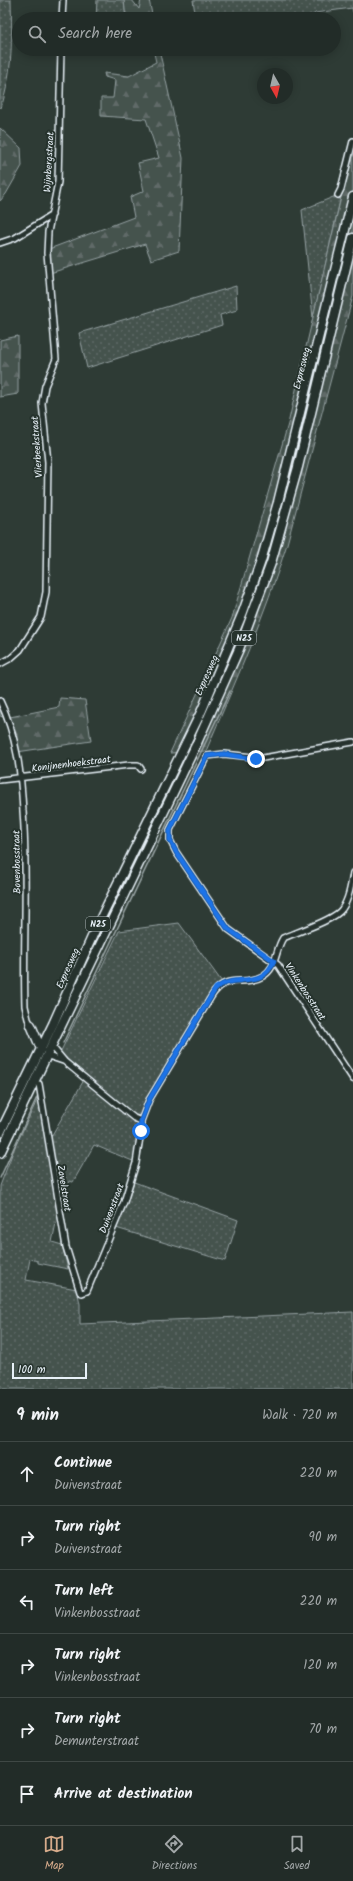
<!DOCTYPE html>
<meta charset="utf-8">
<style>
:root{--surface:#222c28;--page:#2e3834;--text:#f1f3f6;--muted:#a2a7a8;--line:#3f4845;--accent:#d6ab8b}
body{margin:0;font-family:Kalam,sans-serif;background:var(--page);color:var(--text)}
.compass{position:absolute;left:257px;top:68px;width:36px;height:36px;border-radius:50%;background:var(--surface);box-shadow:0 2px 10px #0003;rotate:172deg}
.scale{position:absolute;left:12px;bottom:10px;width:75px;box-sizing:border-box;padding-left:4px;border:2px solid #e8f1f8;border-top:0;font-size:11px;line-height:14px;white-space:nowrap;color:#e8f1f8;-webkit-text-stroke:3px #26332d;paint-order:stroke}
.stop{position:absolute;width:12px;height:12px;margin:-9px;border:3px solid #1a73e8;border-radius:50%;background:#fff}
.stop.end{background:#1a73e8;border-color:#fff;box-shadow:0 1px 4px #0008}
.list{margin:0;padding:0;list-style:none}
h2{display:flex;justify-content:space-between;align-items:center;height:52px;margin:0;padding:0 16px;font-size:17px}
h2 small{font-size:13px;font-weight:400;color:var(--muted)}
.list li{display:grid;grid-template-columns:26px 1fr auto;gap:12px;align-items:center;box-sizing:border-box;height:64px;padding:0 16px;border-top:1px solid var(--line)}
.list b{display:block;font-size:15px;white-space:nowrap}
.list p{margin:0;font-size:13px;white-space:nowrap;color:var(--muted)}
.list em{font-size:13px;font-style:normal;color:var(--muted)}
.icon{flex:none;width:22px;height:22px;fill:none;stroke:currentColor;stroke-width:2;stroke-linecap:round;stroke-linejoin:round}
.map{position:relative;flex:none;width:353px;height:1389px;overflow:hidden}
.search{position:absolute;background:var(--surface);box-shadow:0 2px 10px #0003;left:12px;right:12px;top:12px;height:44px;display:flex;align-items:center;gap:10px;box-sizing:border-box;padding:0 14px;border-radius:22px;color:var(--muted);font-size:15px}
.sheet{height:436px;background:var(--surface)}
nav{display:flex;justify-content:space-around;align-items:center;box-sizing:border-box;height:56px;border-top:1px solid var(--line);background:var(--surface);font-size:11px;color:var(--muted)}
nav a{display:grid;justify-items:center;gap:2px}
nav .on{color:var(--accent)}
.map>svg:first-child{display:block}
.grass{fill:url(#grass-dots);stroke:#96a2a3}
.forest{fill:url(#forest-firs);stroke:#96a2a3}
.lines{fill:none;stroke-linecap:round;stroke-linejoin:round}
.stream{stroke:#9da8a9;stroke-width:1.5}
.minor-casing{stroke:#e8f1f8;stroke-width:8}
.trunk-casing{stroke:#e8f1f8;stroke-width:11}
.minor{stroke:#26332d;stroke-width:5}
.trunk{stroke:#26332d;stroke-width:8}
.route{stroke:#1a73e8;stroke-width:5}
.labels{text-anchor:middle;stroke-width:4;stroke-linejoin:round;paint-order:stroke}
.shield{fill:#26332d;stroke:#aeb8bb;stroke-width:1}
.shield-label{font-size:9px;font-weight:bold;fill:#e8f1f8}
.street-label{font-size:10px;fill:#e8f1f8;stroke:#26332d}
</style>
<div class="map">
<svg width="353" height="1389" viewBox="0 0 353 1389">
<defs>
<pattern id="grass-dots" width="8" height="8" patternUnits="userSpaceOnUse"><rect width="8" height="8" fill="#45524e"/><path d="M2 2h.1M6 6h.1" fill="none" stroke="#606b68" stroke-width="1.8" stroke-linecap="round"/></pattern>
<pattern id="forest-firs" width="22" height="20" patternUnits="userSpaceOnUse"><rect width="22" height="20" fill="#45524e"/><path d="M5 1l3.5 6h-7zM16 11l3.5 6h-7z" fill="#606b68"/></pattern>
</defs>
<rect width="100%" height="100%" fill="#2e3b35"/>
<filter id="ink" filterUnits="userSpaceOnUse"><feTurbulence type="fractalNoise" baseFrequency=".025" numOctaves="2"/><feDisplacementMap in="SourceGraphic" scale="8" xChannelSelector="R" yChannelSelector="G"/><feConvolveMatrix kernelMatrix="1 2 1 2 8 2 1 2 1" color-interpolation-filters="sRGB"/></filter>
<g filter="url(#ink)">
<path class="grass" d="M 0,0 L 11,0 C 12,39 13,70 1,108 L 0,107 Z
M 97,0 L 124,0 L 126,19 L 96,19 Z
M 193,0 L 353,0 L 353,12 L 352,8 L 315,13 L 308,19 L 196,19 Z
M 338,195 L 341,196 L 313,318 L 302,210 Z
M 236,286 L 237,310 L 220,315 L 222,325 L 87,368 L 79,333 Z
M 179,923 L 222,982 L 213,990 L 153,1091 L 141,1115 L 136,1116 L 60,1053 L 119,931 Z
M 84,1080 L 138,1125 L 139,1127 L 135,1162 L 94,1145 L 73,1182 L 69,1181 L 60,1204 L 52,1242 L 62,1245 L 68,1269 L 38,1263 L 38,1261 L 30,1259 L 26,1280 L 77,1289 L 80,1304 L 80,1324 L 353,1312 L 353,1389 L 0,1389 L 0,1186 L 14,1149 L 39,1096 L 49,1140 Z
M 134,1182 L 238,1220 L 225,1261 L 116,1228 Z"/>
<path class="forest" d="M 124,0 L 132,0 L 139,9 L 141,0 L 149,0 L 153,19 L 126,19 Z
M 153,49 L 159,49 L 183,158 L 179,251 L 151,260 L 145,244 L 50,273 L 49,249 L 134,217 L 130,197 L 144,191 L 138,163 L 159,158 L 146,119 L 101,116 L 101,98 L 113,98 L 115,80 L 105,77 L 104,73 L 129,76 L 156,62 Z
M 0,128 L 21,148 L 22,166 L 6,194 L 0,201 Z
M 353,146 L 353,296 L 287,544 C 265,615 235,683 206,751 L 170,753 L 232,618 L 288,424 Z
M 18,336 L 18,394 L 0,397 L 0,340 Z
M 60,698 L 85,700 L 91,741 L 17,752 L 11,729 L 8,729 L 3,717 L 0,716 L 0,700 L 10,717 L 59,707 Z"/>
<g class="lines">
<path class="stream" d="M 63,1043 L 230,691
M 0,1178 L 38,1095"/>
<defs>
<path id="minor" d="M 62,19 L 63,0
M 338,195 L 341,189 L 353,141
M 0,243 L 15,238 L 52,215
M 0,664 L 11,658 L 20,650 L 41,617 L 46,592 L 48,462 L 42,403 L 45,386 L 56,359 L 47,253 L 48,232 L 58,182 L 61,49
M 0,701 C 17,736 21,773 23,811 C 28,876 23,941 25,1006 L 28,1019 L 31,1025
M 353,742 L 263,758 L 224,754 L 207,756 L 170,830 L 170,840 L 176,852 L 228,929 L 278,965 L 353,1079
M 0,780 L 129,765 L 138,765 L 141,769
M 55,1050 L 65,1062 L 134,1118 L 141,1121
M 51,1057 L 63,1061
M 39,1084 L 66,1247 L 80,1292 L 82,1293 L 87,1291 L 124,1202 L 136,1163 L 141,1131 L 141,1121 L 149,1100 L 211,997 C 227,971 242,988 263,976 C 277,968 275,950 283,938 C 297,932 335,920 342,909 C 349,899 351,885 353,873"/>
<path id="trunk" d="M 31,1025 L 41,1049
M 0,1133 L 53,1024 L 96,928 L 202,710 L 243,612 L 261,561 L 278,502 L 353,197
M 0,1153 L 196,745 L 239,649 L 271,563 L 298,467 L 353,238"/>
</defs>
<use href="#minor" class="minor-casing"/>
<use href="#trunk" class="trunk-casing"/>
<use href="#minor" class="minor"/>
<use href="#trunk" class="trunk"/>
</g>
</g>
<g class="lines" filter="url(#ink)">
<path class="route" d="M 141,1131 L 141,1121 L 149,1100 L 216,988 C 236,973 262,990 274,961 L 228,929 L 176,852 L 170,840 L 170,830 L 207,756 L 224,754 L 256,759"/>
</g>
<g class="labels">
<g class="shield">
<rect x="232" y="631" width="24" height="14" rx="3"/>
<rect x="86" y="917" width="24" height="14" rx="3"/>
</g>
<g class="shield-label">
<text x="244" y="641">N25</text>
<text x="98" y="927">N25</text>
</g>
<g class="street-label">
<text transform="translate(48 162) rotate(-87)" y="4">Wijnbergstraat</text>
<text transform="translate(301 368) rotate(-76)" y="4">Expresweg</text>
<text transform="translate(36 447) rotate(-94)" y="4">Vlierbeekstraat</text>
<text transform="translate(206 675) rotate(-66)" y="4">Expresweg</text>
<text transform="translate(71 763) rotate(-7)" y="4">Konijnenhoekstraat</text>
<text transform="translate(16 862) rotate(-91)" y="4">Bovenbosstraat</text>
<text transform="translate(67 968) rotate(-66)" y="4">Expresweg</text>
<text transform="translate(306 991) rotate(57)" y="4">Vinkenbosstraat</text>
<text transform="translate(65 1188) rotate(81)" y="4">Zavelstraat</text>
<text transform="translate(111 1208) rotate(-69)" y="4">Duivenstraat</text>
</g>
</g>
</svg>
<svg class="compass" viewBox="-18 -18 36 36"><path d="M0-13l5 13h-10z" fill="#e53935"/><path d="M0 13l5-13h-10z" fill="#a2a7a8"/></svg>
<div class="scale">100 m</div>
<div class="stop" style="left:141px;top:1131px"></div>
<div class="stop end" style="left:256px;top:759px"></div>
<div class="search"><svg class="icon" aria-label="search" viewBox="0 0 24 24"><circle cx="10" cy="10" r="6"/><path d="M15 15l6 6"/></svg>Search here</div>
</div>
<section class="sheet">
<h2>9 min<small>Walk · 720 m</small></h2>
<ul class="list">
<li><svg class="icon" aria-label="ahead" viewBox="0 0 24 24"><path d="M12 20V5M6 11l6-6 6 6"/></svg><div><b>Continue</b><p>Duivenstraat</p></div><em>220 m</em></li>
<li><svg class="icon" aria-label="right" viewBox="0 0 24 24"><path d="M7 20v-9h11M14 6l5 5-5 5"/></svg><div><b>Turn right</b><p>Duivenstraat</p></div><em>90 m</em></li>
<li><svg class="icon" aria-label="left" viewBox="0 0 24 24"><path d="M17 20v-9H6M10 6l-5 5 5 5"/></svg><div><b>Turn left</b><p>Vinkenbosstraat</p></div><em>220 m</em></li>
<li><svg class="icon" aria-label="right" viewBox="0 0 24 24"><path d="M7 20v-9h11M14 6l5 5-5 5"/></svg><div><b>Turn right</b><p>Vinkenbosstraat</p></div><em>120 m</em></li>
<li><svg class="icon" aria-label="right" viewBox="0 0 24 24"><path d="M7 20v-9h11M14 6l5 5-5 5"/></svg><div><b>Turn right</b><p>Demunterstraat</p></div><em>70 m</em></li>
<li><svg class="icon" aria-label="arrive" viewBox="0 0 24 24"><path d="M6 21V4h12l-3 4 3 4H6"/></svg><div><b>Arrive at destination</b></div></li>
</ul>
</section>
<nav>
<a class="on"><svg class="icon" aria-label="map" viewBox="0 0 24 24"><path d="M3 6l6-2 6 2 6-2v14l-6 2-6-2-6 2zM9 4v14M15 6v14"/></svg>Map</a>
<a><svg class="icon" aria-label="directions" viewBox="0 0 24 24"><path d="M12 3l9 9-9 9-9-9zM9 14v-3h6M13 9l2 2-2 2"/></svg>Directions</a>
<a><svg class="icon" aria-label="saved" viewBox="0 0 24 24"><path d="M7 4h10v16l-5-4-5 4z"/></svg>Saved</a>
</nav>
